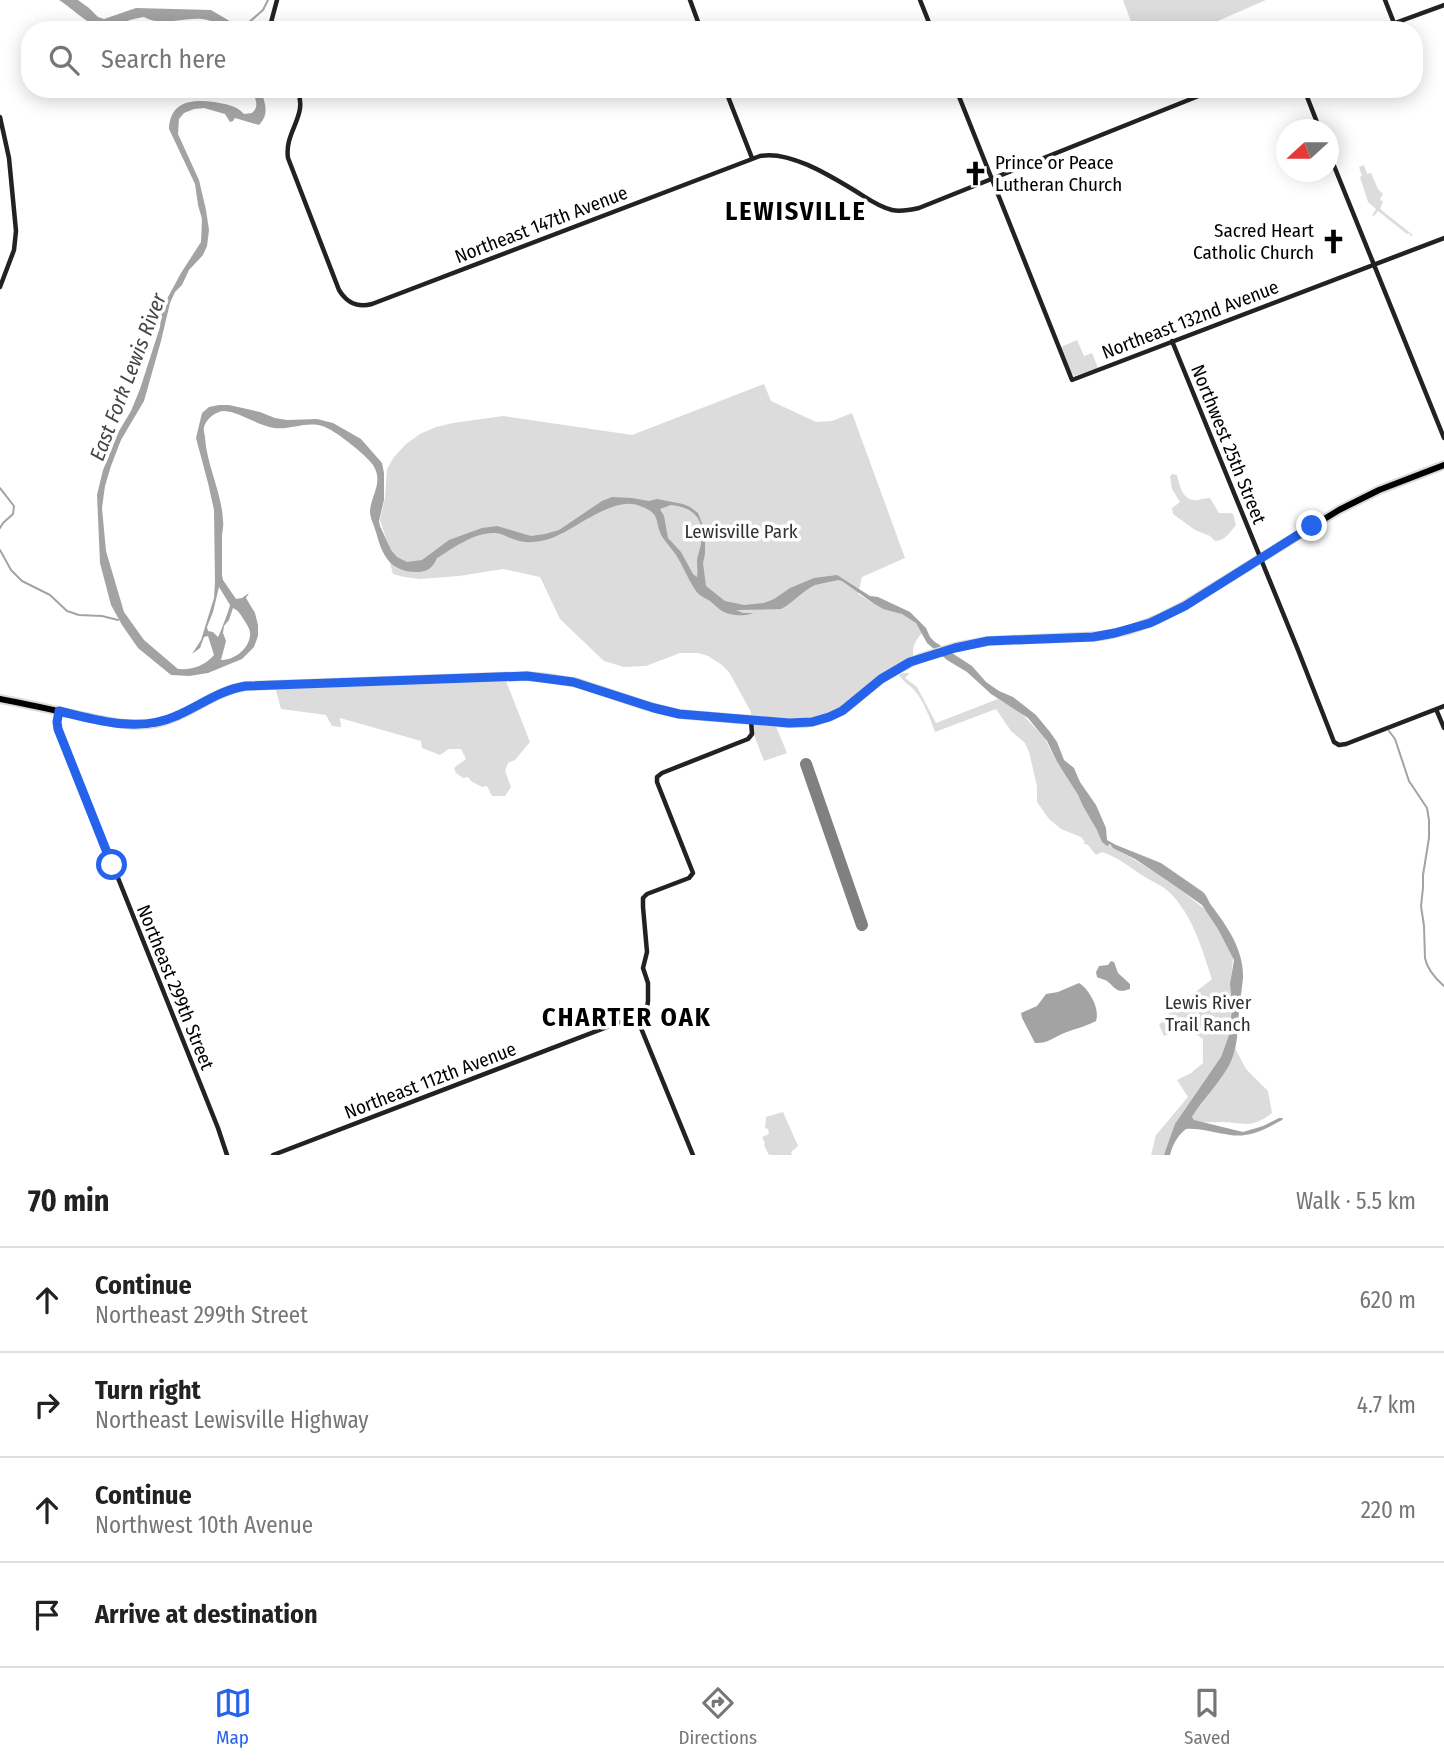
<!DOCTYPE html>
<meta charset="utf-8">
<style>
:root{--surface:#fff;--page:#f2f2f2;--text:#222;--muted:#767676;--line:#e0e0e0;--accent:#2563eb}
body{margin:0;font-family:"Fira Sans Condensed",sans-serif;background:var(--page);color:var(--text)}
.compass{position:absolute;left:1276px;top:119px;width:63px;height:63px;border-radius:50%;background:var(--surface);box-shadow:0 4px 18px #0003;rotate:249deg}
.stop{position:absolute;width:21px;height:21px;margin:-16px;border:5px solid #2563eb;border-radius:50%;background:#fff}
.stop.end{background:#2563eb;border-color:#fff;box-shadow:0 2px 7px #0008}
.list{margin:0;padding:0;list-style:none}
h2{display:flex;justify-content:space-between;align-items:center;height:91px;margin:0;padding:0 28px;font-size:30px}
h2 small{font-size:23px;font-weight:400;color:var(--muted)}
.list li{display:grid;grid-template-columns:46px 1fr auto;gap:21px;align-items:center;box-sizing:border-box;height:105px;padding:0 28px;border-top:2px solid var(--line)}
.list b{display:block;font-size:26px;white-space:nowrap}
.list p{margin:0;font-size:23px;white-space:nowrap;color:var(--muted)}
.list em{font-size:23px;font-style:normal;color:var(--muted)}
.icon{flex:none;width:38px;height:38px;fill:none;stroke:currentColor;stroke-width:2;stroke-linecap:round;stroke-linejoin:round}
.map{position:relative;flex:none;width:1444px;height:1155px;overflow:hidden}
.search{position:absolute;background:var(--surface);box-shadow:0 4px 18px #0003;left:21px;right:21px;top:21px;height:77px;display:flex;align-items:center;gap:18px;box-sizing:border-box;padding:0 24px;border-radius:28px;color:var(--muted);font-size:26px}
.sheet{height:511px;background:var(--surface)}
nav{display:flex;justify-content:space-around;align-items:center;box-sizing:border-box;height:98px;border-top:2px solid var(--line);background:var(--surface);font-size:19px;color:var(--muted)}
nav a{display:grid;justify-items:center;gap:4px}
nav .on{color:var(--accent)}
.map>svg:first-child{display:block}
.green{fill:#dcdcdc}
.water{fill:#a3a3a3;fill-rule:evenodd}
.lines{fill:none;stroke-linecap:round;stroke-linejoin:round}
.stream{stroke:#a3a3a3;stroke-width:2}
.runway{stroke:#808080;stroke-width:12}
.primary-casing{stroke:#dbdbdb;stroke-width:10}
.secondary{stroke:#222;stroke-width:4.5}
.primary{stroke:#000;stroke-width:6}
.route{stroke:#2563eb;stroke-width:9}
.labels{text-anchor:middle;stroke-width:7;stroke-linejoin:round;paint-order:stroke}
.poi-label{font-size:19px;fill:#000;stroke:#fff;text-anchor:start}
.street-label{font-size:19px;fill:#000;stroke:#fff}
.park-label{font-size:19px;fill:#333;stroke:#fff}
.water-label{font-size:21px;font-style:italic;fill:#444;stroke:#fff}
.district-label{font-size:26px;font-weight:bold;letter-spacing:2px;fill:#000;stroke:#fff}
</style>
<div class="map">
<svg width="1444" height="1155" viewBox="0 0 1444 1155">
<rect width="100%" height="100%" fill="#fff"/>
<path class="green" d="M 1123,0 L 1266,0 L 1197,30 L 1134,30 Z
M 1364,165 L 1367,174 L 1371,173 L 1378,189 L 1383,194 L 1380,199 L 1383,202 L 1380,209 L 1413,235 L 1411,236 L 1409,233 L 1407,234 L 1378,211 L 1374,216 L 1372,216 L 1376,209 L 1368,202 L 1360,177 L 1362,176 L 1359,167 Z
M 1077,340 L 1084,356 L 1092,353 L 1098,368 L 1075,376 L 1072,374 L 1061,347 Z
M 764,384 L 771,401 L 816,422 L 832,421 L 852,413 L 905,558 L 862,577 L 858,594 L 883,609 L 897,612 L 907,616 L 915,622 L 922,633 C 915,641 911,648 914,660 L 889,674 L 855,701 L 815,721 L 751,720 L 751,712 L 729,672 L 722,665 L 708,656 L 698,653 L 680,653 L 646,666 L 624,667 L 604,661 L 560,619 L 540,577 L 503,569 L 459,576 L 420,579 L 404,577 L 393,574 L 390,563 L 389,547 L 380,520 L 385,498 L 387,469 L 394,457 L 406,444 L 420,434 L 436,427 L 453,423 L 503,416 L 632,435 Z
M 1172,474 L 1177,475 C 1180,487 1183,502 1198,500 C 1202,499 1206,498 1210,498 L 1219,513 L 1230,513 L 1233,514 L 1236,525 C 1230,532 1225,541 1215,541 L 1210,536 L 1195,530 L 1173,514 L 1172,508 L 1180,502 L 1172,489 L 1170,477 Z
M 903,673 L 910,673 L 905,678 L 917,687 L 936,723 L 998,699 L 1019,711 L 1044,737 L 1055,759 L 1063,770 L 1093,821 L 1104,844 L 1110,845 L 1168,880 L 1207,911 L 1222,933 L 1233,956 L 1230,994 L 1232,1009 L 1229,1035 L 1221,1057 L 1168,1155 L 1151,1155 L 1156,1135 L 1188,1097 L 1177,1080 L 1191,1073 L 1203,1063 L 1203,1039 C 1191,1029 1177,1030 1164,1036 L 1159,1025 L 1171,1011 L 1212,979 C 1202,950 1193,914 1168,891 C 1160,884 1149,880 1140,874 C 1127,865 1117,857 1102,852 L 1096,855 L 1088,845 L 1083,843 L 1085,842 L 1081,837 L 1061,829 L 1049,819 L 1037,802 L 1037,786 L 1029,752 L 1025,743 L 1011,731 L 996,709 L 935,732 C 930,718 924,702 915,691 C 910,685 903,682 899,675 Z
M 506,681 L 530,742 L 515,760 L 508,763 L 505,771 L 511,787 L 505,796 L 492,796 L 487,786 L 482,787 L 471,781 L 468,777 L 463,778 L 456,773 L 454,768 L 466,759 L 461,749 L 449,749 L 440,755 L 422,748 L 421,741 L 340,718 L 341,727 L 332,726 L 326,715 L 281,709 L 275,687 Z
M 763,723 L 775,724 L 787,753 L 764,761 L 753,732 L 754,725 Z
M 1235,1048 L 1246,1069 L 1268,1091 L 1272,1113 C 1251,1129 1246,1123 1223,1122 C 1213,1122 1205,1123 1195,1121 L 1192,1117 L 1227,1067 Z
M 783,1112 L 798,1146 L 791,1152 L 792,1155 L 769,1155 L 764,1145 L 765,1143 L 762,1137 L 769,1134 L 768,1129 L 765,1128 L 766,1117 Z"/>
<path class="water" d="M 59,0 L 78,0 L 89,8 L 98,17 L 104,19 L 136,8 L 211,10 L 233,23 L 238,30 L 226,30 C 198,5 170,32 144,17 C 138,18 132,19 127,21 C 122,23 117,28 112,30 C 98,34 72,8 59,0 Z
M 252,89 L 260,89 C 265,102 270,114 259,125 L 235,118 L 233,121 L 230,122 L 225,114 L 204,108 L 194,109 L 184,113 L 179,119 L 178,134 L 199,180 L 206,210 L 209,230 L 207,246 L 203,255 L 189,270 L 182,285 L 175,292 L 170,303 L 161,341 L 144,401 L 121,440 L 111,466 L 105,486 L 102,508 L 106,551 L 124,612 L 144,640 L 178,669 C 193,670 204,666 214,655 L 208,636 L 204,637 L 200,648 L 192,654 L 201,640 L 214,598 L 215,582 L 214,510 L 208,483 L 196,438 L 202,413 L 209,407 L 219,405 L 229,405 L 260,412 L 275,418 L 287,420 L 317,419 L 333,423 L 361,439 L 382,463 L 384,473 L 384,500 L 379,521 L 380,526 L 391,550 L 397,557 L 407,562 L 422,560 L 449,540 L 482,528 L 497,526 L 531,536 L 545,534 L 559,530 L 602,501 L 612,497 L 632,498 L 649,501 L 657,499 L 683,504 L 690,507 L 698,513 L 705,531 L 705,554 L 703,563 L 706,586 L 725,601 L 744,605 L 764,603 L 774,599 L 790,588 L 814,578 L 837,575 L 870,596 L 878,597 L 910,612 L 926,628 L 930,637 L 935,642 L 972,666 L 986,682 L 999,691 L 1013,697 L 1036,715 L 1050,732 L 1057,742 L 1064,760 L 1074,768 L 1080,782 L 1096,805 L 1106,828 L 1107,840 L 1116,845 L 1161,863 L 1203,892 C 1207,896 1208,900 1211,905 C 1227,926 1244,950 1243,978 C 1242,989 1240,1000 1239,1011 C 1238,1027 1238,1043 1232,1059 C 1223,1080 1204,1097 1192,1117 L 1194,1120 L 1243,1132 L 1263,1126 L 1279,1118 L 1283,1118 L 1282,1120 C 1266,1129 1249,1138 1230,1135 C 1215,1133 1201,1128 1186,1129 C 1177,1136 1173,1144 1170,1155 L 1164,1155 L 1175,1124 L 1221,1057 L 1229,1035 L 1232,1009 L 1230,984 L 1234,960 L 1218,929 L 1202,905 L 1168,881 L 1135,859 L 1113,848 L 1110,844 L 1107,846 L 1102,842 L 1097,830 L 1083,806 L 1078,795 L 1056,760 L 1047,741 L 1028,718 L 991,694 L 967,672 L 947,660 L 927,643 L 916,623 L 902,614 L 883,609 L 873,603 L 842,581 L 838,580 C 831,582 822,583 815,585 C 802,591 793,603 781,609 L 736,610 L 743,613 L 753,613 C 744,617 726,616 718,608 C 715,606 713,603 710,601 C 703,597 698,595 694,588 C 687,577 683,566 676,555 C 672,549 667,544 663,538 C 653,522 663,514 640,506 C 614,495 576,529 552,538 C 537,543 525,544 510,538 C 506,536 500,533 495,533 C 475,532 453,548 437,558 C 433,567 428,572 417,572 C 390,572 382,555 376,532 C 374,525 370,518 370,511 C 371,495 384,482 373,465 C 366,455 334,429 322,426 C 307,421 290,430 274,428 C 257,425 240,412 224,411 C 216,411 206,419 204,427 C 203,431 205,434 205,438 C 207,466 222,493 223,521 C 224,526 222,532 222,537 C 222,550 222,562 222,575 L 223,580 L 236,599 L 242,598 L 249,593 L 246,598 L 255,613 L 258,625 L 258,636 L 254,647 L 242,659 L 208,673 L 189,676 L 171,675 L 138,648 L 122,625 L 111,605 L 100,563 L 97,495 L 103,470 L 119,431 L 131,411 L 140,389 L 160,327 L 162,308 L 181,273 L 201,242 L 202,219 L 198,205 L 195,184 L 169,129 C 170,102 191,99 214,102 C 225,104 236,105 244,114 L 252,113 C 260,106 255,99 252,89 ZM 671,505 C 694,507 706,520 701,544 C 700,549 698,554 697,560 C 697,566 698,572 697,577 L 693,574 L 681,552 L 668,538 L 664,516 L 660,509 ZM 219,587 L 230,605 C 229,610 220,634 218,637 L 213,632 L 208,631 L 207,627 L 213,612 ZM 233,608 C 239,611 240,614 244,620 C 247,625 251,630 250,636 C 248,650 234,660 221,660 L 226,641 L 223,633 L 224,626 L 229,620 Z
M 1111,961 L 1114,962 L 1118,973 L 1130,984 L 1130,989 C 1116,994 1116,988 1107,981 C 1105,980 1099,978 1097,977 L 1096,972 L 1099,966 L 1108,965 Z
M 1079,983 C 1090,990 1100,1009 1096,1021 C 1085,1027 1073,1029 1062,1034 C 1053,1038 1046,1044 1035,1043 L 1022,1018 L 1021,1013 L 1037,1006 L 1046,994 L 1058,992 Z"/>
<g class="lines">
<path class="stream" d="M 240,30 L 263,10 L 268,0
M 0,488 L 14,506 L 13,514 L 3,523 L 0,528
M 0,550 L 11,570 L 22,581 L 50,595 L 67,611 L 79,615 L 102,616 L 118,620
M 1389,731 L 1395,739 L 1409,781 L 1427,808 L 1429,820 L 1429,838 L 1423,875 L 1423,888 L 1421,906 L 1424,926 L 1425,958 C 1427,969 1436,979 1444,986"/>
<path class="runway" d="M 806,764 L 862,925"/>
<defs>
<path id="primary" d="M 0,699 C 27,704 53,710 80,716 C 107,721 134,729 161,722 C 191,714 214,691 246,686 L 527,676 L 548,678 L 578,683 L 647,706 L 679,714 L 787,723 L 804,723 L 815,721 L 829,717 L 846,708 L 881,679 L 902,667 L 920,658 L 955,647 L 988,641 L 1101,636 L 1129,630 L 1158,619 L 1185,605 L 1339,510 L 1379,490 L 1444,465"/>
</defs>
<use href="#primary" class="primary-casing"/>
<path class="secondary" d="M 690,0 L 701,30
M 920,0 L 932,30
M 1385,0 L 1394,23
M 269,30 L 277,0
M 1376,30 L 1444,5
M 297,89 C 309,116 284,131 288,158 L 339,290 C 347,303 357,308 372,304 L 760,156 C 790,150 832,177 857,192 C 868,199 879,207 892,210 C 901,212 910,210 919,208 L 1216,89
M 725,89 L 752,158
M 956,89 L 1072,380 L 1444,238
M 1304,89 L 1320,130
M 0,117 L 9,158 L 16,231 L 14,250 L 0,287
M 1328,151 L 1444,438
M 1172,341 L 1298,650 L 1334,742 L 1339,745 L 1346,744 L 1444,706
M 1436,709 L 1444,728
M 59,711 L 57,722 L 58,728 L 218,1128 L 227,1155
M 636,1016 L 693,1155
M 273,1155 L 636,1016 L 647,1008 L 648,1001 L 648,983 L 643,968 L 647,952 L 643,907 L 643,898 L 647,894 L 689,878 L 693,873 L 657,782 L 657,777 L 662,773 L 748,739 L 752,734 L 751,720"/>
<use href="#primary" class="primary"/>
</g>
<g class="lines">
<path class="route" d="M 112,865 L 58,729 L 57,722 L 59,711 C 97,720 138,733 176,716 C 200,706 219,690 246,686 L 527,676 L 573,682 L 654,708 L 679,714 L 789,723 L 812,722 L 829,717 L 842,711 L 881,679 L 910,662 L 955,648 L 988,641 L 1093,637 L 1115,633 L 1150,623 L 1185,606 L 1312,526"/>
</g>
<defs>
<symbol id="church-bare" viewBox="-9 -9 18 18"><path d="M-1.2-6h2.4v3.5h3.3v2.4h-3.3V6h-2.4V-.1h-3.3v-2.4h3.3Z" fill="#000" stroke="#fff" stroke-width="2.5" paint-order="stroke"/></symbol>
</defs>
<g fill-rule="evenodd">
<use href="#church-bare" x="958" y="156" width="35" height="35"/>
<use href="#church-bare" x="1316" y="224" width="35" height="35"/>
</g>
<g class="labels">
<g class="poi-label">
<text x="995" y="169">Prince or Peace<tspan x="995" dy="22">Lutheran Church</tspan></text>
<text x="1314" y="237" text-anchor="end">Sacred Heart<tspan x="1314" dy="22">Catholic Church</tspan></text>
</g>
<g class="street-label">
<text transform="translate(541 224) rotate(-21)" y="7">Northeast 147th Avenue</text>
<text transform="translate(1190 319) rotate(-21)" y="7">Northeast 132nd Avenue</text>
<text transform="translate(1229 444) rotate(68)" y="7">Northwest 25th Street</text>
<text transform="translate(176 987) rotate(68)" y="7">Northeast 299th Street</text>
<text transform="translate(430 1080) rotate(-21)" y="7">Northeast 112th Avenue</text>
</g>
<g class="park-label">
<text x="741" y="538">Lewisville Park</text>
<text x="1208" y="1009">Lewis River<tspan x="1208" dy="22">Trail Ranch</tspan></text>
</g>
<g class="water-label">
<text transform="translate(128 377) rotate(-69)" y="7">East Fork Lewis River</text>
</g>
<g class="district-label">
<text x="796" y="220">LEWISVILLE</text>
<text x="627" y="1026">CHARTER OAK</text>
</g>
</g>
</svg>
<svg class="compass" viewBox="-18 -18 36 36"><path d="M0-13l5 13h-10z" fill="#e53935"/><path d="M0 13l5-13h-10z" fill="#767676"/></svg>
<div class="stop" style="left:112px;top:865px"></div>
<div class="stop end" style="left:1312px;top:526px"></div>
<div class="search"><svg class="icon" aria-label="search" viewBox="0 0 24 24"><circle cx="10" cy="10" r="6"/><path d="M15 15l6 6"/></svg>Search here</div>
</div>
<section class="sheet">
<h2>70 min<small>Walk · 5.5 km</small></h2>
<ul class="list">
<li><svg class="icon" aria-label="ahead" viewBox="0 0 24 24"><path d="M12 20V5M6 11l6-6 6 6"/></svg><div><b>Continue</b><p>Northeast 299th Street</p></div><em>620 m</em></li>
<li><svg class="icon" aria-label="right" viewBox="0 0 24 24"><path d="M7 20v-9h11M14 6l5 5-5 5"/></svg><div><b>Turn right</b><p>Northeast Lewisville Highway</p></div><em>4.7 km</em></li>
<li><svg class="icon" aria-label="ahead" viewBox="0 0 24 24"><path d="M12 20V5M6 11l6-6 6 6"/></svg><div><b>Continue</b><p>Northwest 10th Avenue</p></div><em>220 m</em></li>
<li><svg class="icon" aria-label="arrive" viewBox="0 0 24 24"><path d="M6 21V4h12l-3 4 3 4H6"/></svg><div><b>Arrive at destination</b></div></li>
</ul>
</section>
<nav>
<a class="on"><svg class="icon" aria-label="map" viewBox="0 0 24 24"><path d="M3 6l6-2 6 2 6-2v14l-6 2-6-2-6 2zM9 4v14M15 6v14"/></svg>Map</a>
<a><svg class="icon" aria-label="directions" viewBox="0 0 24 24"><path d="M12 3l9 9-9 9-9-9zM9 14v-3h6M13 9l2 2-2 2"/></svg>Directions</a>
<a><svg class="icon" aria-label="saved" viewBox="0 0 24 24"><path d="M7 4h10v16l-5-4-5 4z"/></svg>Saved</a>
</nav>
